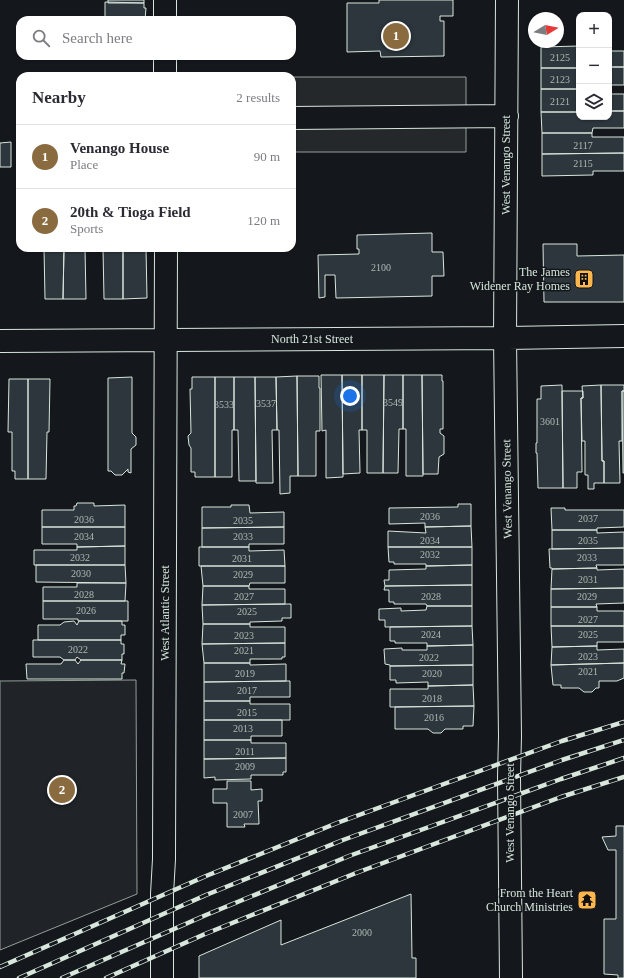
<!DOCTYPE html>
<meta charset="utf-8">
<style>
:root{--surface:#fff;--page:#f2f2f3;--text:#2b2b33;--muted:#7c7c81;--line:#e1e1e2;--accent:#8a6a3f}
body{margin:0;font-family:"Times New Roman",serif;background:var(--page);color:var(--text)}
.controls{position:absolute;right:12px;top:12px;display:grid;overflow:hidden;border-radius:8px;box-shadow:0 1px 3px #0004}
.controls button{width:36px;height:36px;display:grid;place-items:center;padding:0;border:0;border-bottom:1px solid var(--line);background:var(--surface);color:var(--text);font:20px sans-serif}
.compass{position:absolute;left:528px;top:12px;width:36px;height:36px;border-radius:50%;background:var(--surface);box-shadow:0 1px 3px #0004;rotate:80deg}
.you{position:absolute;left:350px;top:396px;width:14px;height:14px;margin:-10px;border:3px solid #fff;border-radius:50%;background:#1a73e8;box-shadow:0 0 0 6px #1a73e833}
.badge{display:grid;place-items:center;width:26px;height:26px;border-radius:50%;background:var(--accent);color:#fff;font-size:13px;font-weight:700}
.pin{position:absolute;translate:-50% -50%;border:2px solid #fff;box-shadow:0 1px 4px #0006}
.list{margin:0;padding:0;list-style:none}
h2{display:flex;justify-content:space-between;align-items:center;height:52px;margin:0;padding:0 16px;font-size:17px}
h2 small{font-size:13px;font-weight:400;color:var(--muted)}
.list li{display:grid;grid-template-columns:26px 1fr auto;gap:12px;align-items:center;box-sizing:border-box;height:64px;padding:0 16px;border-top:1px solid var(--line)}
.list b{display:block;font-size:15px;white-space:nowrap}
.list p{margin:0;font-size:13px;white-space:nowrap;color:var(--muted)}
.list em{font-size:13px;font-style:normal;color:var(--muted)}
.icon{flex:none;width:22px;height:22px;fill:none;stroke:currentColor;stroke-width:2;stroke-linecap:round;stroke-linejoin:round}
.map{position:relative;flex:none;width:624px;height:978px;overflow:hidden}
.search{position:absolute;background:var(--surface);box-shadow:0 1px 3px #0004;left:16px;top:16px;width:280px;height:44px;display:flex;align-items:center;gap:10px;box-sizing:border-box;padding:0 14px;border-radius:12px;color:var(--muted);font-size:15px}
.panel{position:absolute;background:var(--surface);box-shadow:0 1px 3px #0004;left:16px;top:72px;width:280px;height:180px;border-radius:12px}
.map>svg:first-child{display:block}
.green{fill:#202428;stroke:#939e99}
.parking{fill:#24282b;stroke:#939e99}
.building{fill:#2c363c;stroke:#d8e6dc}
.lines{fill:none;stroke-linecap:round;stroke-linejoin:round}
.minor-casing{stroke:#d8e6dc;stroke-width:24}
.minor{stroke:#14181c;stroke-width:22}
.rail-casing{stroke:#d8e6dc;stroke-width:4.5}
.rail{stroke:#14181c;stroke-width:3;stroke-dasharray:9;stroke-linecap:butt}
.labels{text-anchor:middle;stroke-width:3;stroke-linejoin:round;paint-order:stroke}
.number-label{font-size:10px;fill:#adbab4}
.street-label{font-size:12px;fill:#d8e6dc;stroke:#14181c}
.poi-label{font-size:12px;fill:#d8e6dc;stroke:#14181c;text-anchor:end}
</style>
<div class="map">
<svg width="624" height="978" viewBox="0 0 624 978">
<rect width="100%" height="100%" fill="#14181c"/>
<path class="green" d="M 136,680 L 137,894 L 0,950 L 0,681 Z"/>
<path class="parking" d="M 292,77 L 466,77 L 466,152 L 292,152 Z"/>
<path class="building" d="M 108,0 L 144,0 L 144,3 L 108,3 Z
M 379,0 L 453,0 L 453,16 L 440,16 L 440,21 L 444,21 L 444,56 L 381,57 L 380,51 L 347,52 L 347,3 L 379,3 Z
M 105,2 L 144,3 L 144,8 L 146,8 L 145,20 L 105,20 Z
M 579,46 L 579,68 L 541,68 L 541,47 Z
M 609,51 L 624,51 L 624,67 L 609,67 Z
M 609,67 L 624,67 L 624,85 L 609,85 Z
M 541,68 L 579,68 L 579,89 L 541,89 Z
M 541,89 L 579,89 L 579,112 L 541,112 Z
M 609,94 L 624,94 L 624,111 L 609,111 Z
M 609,111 L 624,111 L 624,128 L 593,128 L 592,133 L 542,133 L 541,112 L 579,112 L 579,117 L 609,117 Z
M 542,133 L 592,133 L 592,137 L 624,137 L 624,153 L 542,154 Z
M 11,142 L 11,167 L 0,167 L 0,143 Z
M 624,153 L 624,171 L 593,171 L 593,175 L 542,176 L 542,154 Z
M 432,233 L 432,252 L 443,252 L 444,276 L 432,276 L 432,296 L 336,298 L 335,275 L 325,275 L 325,297 L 319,298 L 318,255 L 359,254 L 359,249 L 357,249 L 357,235 Z
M 543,244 L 577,244 L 577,256 L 624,255 L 624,302 L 544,302 Z
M 44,248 L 64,248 L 63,299 L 45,299 Z
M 64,248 L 85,248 L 86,299 L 63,299 Z
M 103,248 L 123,248 L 123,299 L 104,299 Z
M 123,248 L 146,248 L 147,298 L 123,299 Z
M 321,375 L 342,375 L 343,477 L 326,478 L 326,430 L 322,431 Z
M 342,375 L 362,375 L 362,430 L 359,430 L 360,473 L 343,474 Z
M 362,375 L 384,375 L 383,473 L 367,473 L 367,430 L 362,430 Z
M 384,375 L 403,375 L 403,429 L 399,429 L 398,473 L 383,473 Z
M 403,375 L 422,375 L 423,476 L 406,476 L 406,429 L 403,429 Z
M 422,375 L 442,375 L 442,381 L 443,381 L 443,429 L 440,429 L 440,433 L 444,436 L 444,454 L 439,457 L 438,474 L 423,474 Z
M 297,376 L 298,476 L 290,476 L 290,493 L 280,494 L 279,430 L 277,430 L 276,377 Z
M 297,376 L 319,376 L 319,388 L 320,388 L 320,431 L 316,431 L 316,476 L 298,476 Z
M 132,377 L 132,433 L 136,437 L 136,445 L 131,449 L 131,473 L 128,472 L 128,469 L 122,475 L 115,475 L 111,471 L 108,471 L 108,378 Z
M 192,377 L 215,377 L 215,477 L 195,477 L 195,472 L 191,472 L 191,448 L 189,445 L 188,436 L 191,433 L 190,389 L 192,389 Z
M 215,377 L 234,377 L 234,430 L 232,430 L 232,477 L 215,477 Z
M 234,377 L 255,377 L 256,481 L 239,481 L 238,430 L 234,430 Z
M 255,377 L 276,377 L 277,430 L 272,430 L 273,483 L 256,483 Z
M 9,379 L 28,379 L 28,479 L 15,479 L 15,471 L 12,471 L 12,432 L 8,432 Z
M 28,379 L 50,379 L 49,432 L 47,432 L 46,479 L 28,479 Z
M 562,385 L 563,488 L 538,488 L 537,453 L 536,453 L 536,443 L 537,443 L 537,399 L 541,399 L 541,386 Z
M 601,385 L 602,461 L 604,461 L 604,483 L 594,483 L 594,489 L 588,489 L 588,475 L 585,475 L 585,441 L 582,441 L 581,398 L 583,398 L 582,386 Z
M 601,385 L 624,385 L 624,391 L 622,391 L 622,441 L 619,441 L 620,483 L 604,483 L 604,461 L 602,461 Z
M 562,391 L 583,391 L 583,398 L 581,398 L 582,472 L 577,472 L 577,488 L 563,488 Z
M 622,391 L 624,391 L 624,473 L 623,473 Z
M 77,503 L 94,503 L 94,506 L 125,505 L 125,527 L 42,527 L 42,510 L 74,510 L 74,506 L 76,506 Z
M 458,504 L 471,504 L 471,526 L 425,527 L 425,523 L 389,524 L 389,508 L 458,507 Z
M 231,505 L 249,505 L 250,513 L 284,512 L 284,527 L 202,528 L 202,507 L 231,507 Z
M 551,508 L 565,508 L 565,510 L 624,510 L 624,527 L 597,528 L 597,530 L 552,530 Z
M 471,526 L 472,547 L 388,547 L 388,531 L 426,533 L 425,527 Z
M 42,527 L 125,527 L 125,546 L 77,547 L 77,544 L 42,544 Z
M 284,527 L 284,544 L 249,544 L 249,547 L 202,547 L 202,528 Z
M 552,530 L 597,530 L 597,533 L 624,532 L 624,548 L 552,549 Z
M 125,546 L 125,565 L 34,565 L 34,550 L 77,550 L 77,547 Z
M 199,547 L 249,547 L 249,551 L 284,550 L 285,566 L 199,566 Z
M 388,547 L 472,547 L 472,565 L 426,566 L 426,564 L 394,564 L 394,562 L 389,562 Z
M 624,548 L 624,565 L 596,565 L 597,568 L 552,569 L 552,568 L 550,568 L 549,549 Z
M 36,565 L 125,565 L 126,583 L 36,582 Z
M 472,565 L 472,585 L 385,586 L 384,580 L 389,580 L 389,570 L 426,569 L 426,566 Z
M 201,566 L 285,566 L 285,583 L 250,583 L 249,586 L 203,586 Z
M 597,568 L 597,570 L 624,569 L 624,588 L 551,589 L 552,569 Z
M 77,583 L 126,583 L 125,601 L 43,601 L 43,587 L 77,587 Z
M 472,585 L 472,606 L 427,606 L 426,604 L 394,604 L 394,602 L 389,602 L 389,590 L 384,590 L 385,586 Z
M 203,586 L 249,586 L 249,589 L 285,589 L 285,604 L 202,605 Z
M 624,588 L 624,603 L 596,604 L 597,607 L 551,607 L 551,589 Z
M 43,601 L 128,601 L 128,621 L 78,621 L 78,619 L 43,619 Z
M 291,604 L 291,618 L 282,618 L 282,621 L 250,622 L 250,624 L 203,624 L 202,605 Z
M 427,606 L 472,606 L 472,626 L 385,627 L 385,620 L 379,620 L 379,609 L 401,608 L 401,611 L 426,610 Z
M 551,607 L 597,607 L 597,611 L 624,611 L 624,626 L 551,626 Z
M 74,621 L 77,625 L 79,621 L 122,621 L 122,625 L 125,625 L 125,635 L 121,635 L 121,640 L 38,640 L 38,625 L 60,625 L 64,622 Z
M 203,624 L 250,624 L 250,627 L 285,627 L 285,643 L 202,644 Z
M 472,626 L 473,645 L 427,646 L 427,643 L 395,643 L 395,641 L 390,641 L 390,627 Z
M 551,626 L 624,626 L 624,642 L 597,642 L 597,646 L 552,647 Z
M 33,640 L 121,640 L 121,644 L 124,644 L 124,654 L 122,654 L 122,660 L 81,660 L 77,657 L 75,660 L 64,660 L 60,657 L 33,657 Z
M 285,643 L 285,657 L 282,657 L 282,659 L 250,659 L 250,663 L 204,663 L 202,644 Z
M 473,645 L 473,665 L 390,666 L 390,665 L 385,664 L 384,649 L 402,648 L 402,650 L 427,650 L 427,646 Z
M 597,646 L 597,650 L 624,649 L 624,663 L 551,665 L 552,647 Z
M 64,660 L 75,660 L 78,664 L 81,660 L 122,660 L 121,664 L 125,664 L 124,673 L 122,673 L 122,679 L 27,679 L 26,664 L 61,664 Z
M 204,663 L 250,663 L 250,665 L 286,664 L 286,681 L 204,682 Z
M 624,663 L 624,678 L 617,681 L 599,681 L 599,688 L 596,688 L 592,692 L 584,692 L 579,688 L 561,688 L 561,685 L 553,685 L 551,665 Z
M 473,665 L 473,685 L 428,686 L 428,682 L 396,683 L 396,680 L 390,680 L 390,666 Z
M 286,681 L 290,681 L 290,697 L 250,697 L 250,701 L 204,701 L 204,682 Z
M 473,685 L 474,706 L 390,707 L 390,689 L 428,689 L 428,686 Z
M 204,701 L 250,701 L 250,704 L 290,704 L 290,720 L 204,720 Z
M 474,706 L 473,726 L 463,726 L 463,729 L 445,729 L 441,733 L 433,733 L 428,729 L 395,729 L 395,707 Z
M 204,720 L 282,720 L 282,736 L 251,736 L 251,740 L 204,740 Z
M 204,740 L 251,740 L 251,743 L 286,743 L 286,758 L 204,759 Z
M 286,758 L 286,772 L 283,772 L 283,775 L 251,775 L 251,779 L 215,780 L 215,777 L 204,778 L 204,759 Z
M 227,781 L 251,781 L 251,790 L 262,789 L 262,801 L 258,801 L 259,824 L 244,824 L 245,827 L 227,827 L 227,803 L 213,803 L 213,789 L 227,789 Z
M 616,826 L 624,826 L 624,978 L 618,978 L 618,975 L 604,974 L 604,919 L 616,919 L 616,850 L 608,850 L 602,837 L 616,836 Z
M 411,894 L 412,958 L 416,958 L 416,978 L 199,978 L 199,956 L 281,920 L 281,945 Z"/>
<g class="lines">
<defs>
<path id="minor" d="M 165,0 L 165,20
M 507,0 L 505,338 L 510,736 L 509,777 L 511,978
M 165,56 L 165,76
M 292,118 L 507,116
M 0,341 L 505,338 L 624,336
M 162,978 L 162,894 L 164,859 L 166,248"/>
</defs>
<use href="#minor" class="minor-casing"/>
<use href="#minor" class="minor"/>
<defs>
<path id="rail" d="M 0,967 L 206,876 L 337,823 L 562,741 L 624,722
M 19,978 L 206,895 L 343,840 L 562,760 L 624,740
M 62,978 L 206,915 L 349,856 L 561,779 L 624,758
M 106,978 L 205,934 L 356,873 L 561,797 L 624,777"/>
</defs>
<use href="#rail" class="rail-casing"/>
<use href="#rail" class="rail"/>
</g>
<defs>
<symbol id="building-square" viewBox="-11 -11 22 22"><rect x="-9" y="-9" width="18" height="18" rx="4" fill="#ffb74d" stroke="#14181c"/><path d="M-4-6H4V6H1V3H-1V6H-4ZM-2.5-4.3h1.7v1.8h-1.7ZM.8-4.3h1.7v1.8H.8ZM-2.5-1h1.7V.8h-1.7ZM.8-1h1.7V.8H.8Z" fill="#111"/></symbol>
<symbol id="temple-square" viewBox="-11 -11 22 22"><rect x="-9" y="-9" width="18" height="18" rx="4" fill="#ffb74d" stroke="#14181c"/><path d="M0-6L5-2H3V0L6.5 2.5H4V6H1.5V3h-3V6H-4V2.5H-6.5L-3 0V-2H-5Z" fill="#111"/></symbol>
</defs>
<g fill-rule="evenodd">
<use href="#building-square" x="573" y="268" width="22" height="22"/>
<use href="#temple-square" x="576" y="889" width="22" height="22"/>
</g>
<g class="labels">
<g class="number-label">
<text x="560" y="61">2125</text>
<text x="560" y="83">2123</text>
<text x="560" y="105">2121</text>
<text x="583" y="149">2117</text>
<text x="583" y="167">2115</text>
<text x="381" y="271">2100</text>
<text x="393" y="406">3549</text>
<text x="266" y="407">3537</text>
<text x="224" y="408">3533</text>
<text x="550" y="425">3601</text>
<text x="430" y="520">2036</text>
<text x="588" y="522">2037</text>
<text x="84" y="523">2036</text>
<text x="243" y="524">2035</text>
<text x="84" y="540">2034</text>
<text x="243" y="540">2033</text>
<text x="430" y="544">2034</text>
<text x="588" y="544">2035</text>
<text x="430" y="558">2032</text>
<text x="80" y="561">2032</text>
<text x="587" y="561">2033</text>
<text x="242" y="562">2031</text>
<text x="81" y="577">2030</text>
<text x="243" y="578">2029</text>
<text x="588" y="583">2031</text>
<text x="84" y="598">2028</text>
<text x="244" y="600">2027</text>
<text x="431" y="600">2028</text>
<text x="587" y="600">2029</text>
<text x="86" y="614">2026</text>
<text x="247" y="615">2025</text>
<text x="588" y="623">2027</text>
<text x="431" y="638">2024</text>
<text x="588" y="638">2025</text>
<text x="244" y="639">2023</text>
<text x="78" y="653">2022</text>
<text x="244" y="654">2021</text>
<text x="588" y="660">2023</text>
<text x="429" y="661">2022</text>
<text x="588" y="675">2021</text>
<text x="245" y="677">2019</text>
<text x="432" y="677">2020</text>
<text x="247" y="694">2017</text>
<text x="432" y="702">2018</text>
<text x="247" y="716">2015</text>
<text x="434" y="721">2016</text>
<text x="243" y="732">2013</text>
<text x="245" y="755">2011</text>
<text x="245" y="770">2009</text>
<text x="243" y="818">2007</text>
<text x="362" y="936">2000</text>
</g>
<g class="street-label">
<text transform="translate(506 165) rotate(-90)" y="4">West Venango Street</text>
<text x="312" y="343">North 21st Street</text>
<text transform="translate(507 489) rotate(-91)" y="4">West Venango Street</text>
<text transform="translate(165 613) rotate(-90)" y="4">West Atlantic Street</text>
<text transform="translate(510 813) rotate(-90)" y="4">West Venango Street</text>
</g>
<g class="poi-label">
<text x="570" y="276">The James<tspan x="570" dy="14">Widener Ray Homes</tspan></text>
<text x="573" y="897">From the Heart<tspan x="573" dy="14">Church Ministries</tspan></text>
</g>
</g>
</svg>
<div class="controls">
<button>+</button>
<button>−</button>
<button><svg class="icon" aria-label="layers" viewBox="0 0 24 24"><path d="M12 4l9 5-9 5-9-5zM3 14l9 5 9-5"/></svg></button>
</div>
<svg class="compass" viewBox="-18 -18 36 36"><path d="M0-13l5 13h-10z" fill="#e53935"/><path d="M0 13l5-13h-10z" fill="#7c7c81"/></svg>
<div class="you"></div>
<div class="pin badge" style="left:396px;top:36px">1</div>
<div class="pin badge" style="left:62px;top:790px">2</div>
<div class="search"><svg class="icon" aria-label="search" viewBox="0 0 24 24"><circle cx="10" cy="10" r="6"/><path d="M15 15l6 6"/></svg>Search here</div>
<section class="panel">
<h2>Nearby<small>2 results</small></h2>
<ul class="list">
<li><span class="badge">1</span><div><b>Venango House</b><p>Place</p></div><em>90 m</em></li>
<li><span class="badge">2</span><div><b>20th &amp; Tioga Field</b><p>Sports</p></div><em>120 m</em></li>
</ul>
</section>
</div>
